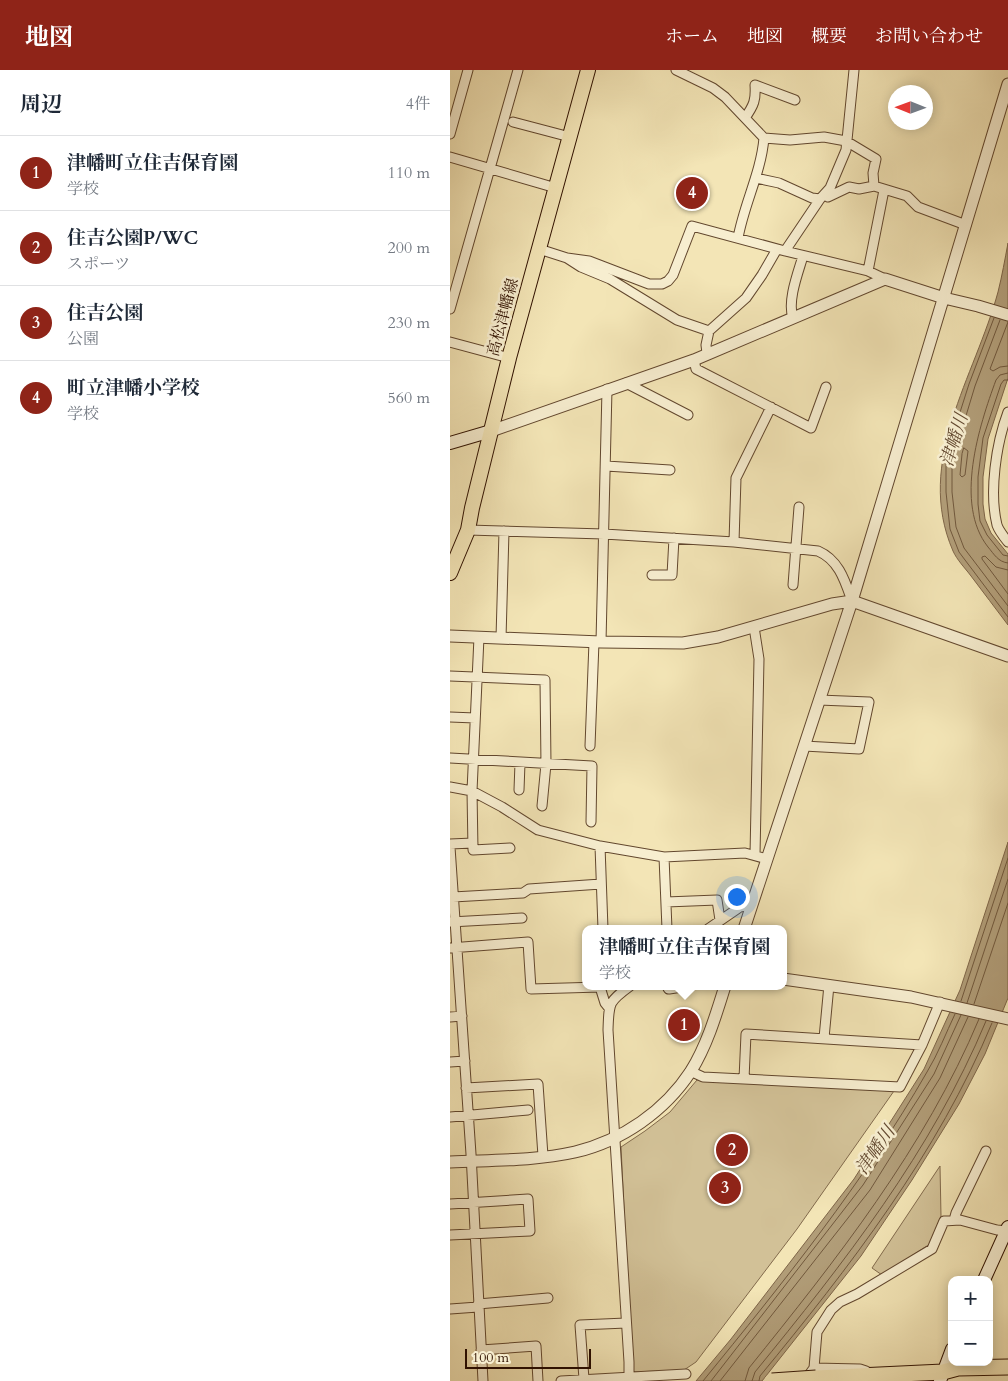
<!DOCTYPE html>
<html lang="ja">
<meta charset="utf-8">
<style>
:root{--surface:#fff;--page:#f6f6f7;--text:#1f2937;--muted:#747a83;--line:#e0e1e3;--accent:#8f2418}
body{margin:0;font-family:Cardo,"Noto Serif JP",serif;background:var(--page);color:var(--text)}
.controls{position:absolute;right:15px;bottom:15px;display:grid;overflow:hidden;border-radius:10px;box-shadow:0 2px 12px #0003}
.controls button{width:45px;height:45px;display:grid;place-items:center;padding:0;border:0;border-bottom:1px solid var(--line);background:var(--surface);color:var(--text);font:25px sans-serif}
.compass{position:absolute;left:438px;top:15px;width:45px;height:45px;border-radius:50%;background:var(--surface);box-shadow:0 2px 12px #0003;rotate:271deg}
.scale{position:absolute;left:15px;bottom:12px;width:126px;box-sizing:border-box;padding-left:5px;border:2px solid #311201;border-top:0;font-size:14px;line-height:18px;white-space:nowrap;color:#311201;-webkit-text-stroke:4px #f7eed0;paint-order:stroke}
.you{position:absolute;left:286px;top:826px;width:18px;height:18px;margin:-12px;border:4px solid #fff;border-radius:50%;background:#1a73e8;box-shadow:0 0 0 8px #1a73e833}
.badge{display:grid;place-items:center;width:32px;height:32px;border-radius:50%;background:var(--accent);color:#fff;font-size:16px;font-weight:700}
.pin{position:absolute;translate:-50% -50%;border:2px solid #fff;box-shadow:0 1px 5px #0006}
.popup{position:absolute;left:132px;top:855px;width:205px;height:65px;box-sizing:border-box;display:grid;place-content:center;border-radius:10px;background:var(--surface);filter:drop-shadow(0 1px 4px #0005);font-size:16px;white-space:nowrap;color:var(--muted)}
.popup b{font-size:19px;color:var(--text)}
.popup::after{content:'';position:absolute;left:50%;top:100%;margin-left:-10px;border:10px solid transparent;border-top-color:var(--surface)}
.list{margin:0;padding:0;list-style:none}
h2{display:flex;justify-content:space-between;align-items:center;height:65px;margin:0;padding:0 20px;font-size:21px}
h2 small{font-size:16px;font-weight:400;color:var(--muted)}
.list li{display:grid;grid-template-columns:32px 1fr auto;gap:15px;align-items:center;box-sizing:border-box;height:75px;padding:0 20px;border-top:1px solid var(--line)}
.list b{display:block;font-size:19px;white-space:nowrap}
.list p{margin:0;font-size:16px;white-space:nowrap;color:var(--muted)}
.list em{font-size:16px;font-style:normal;color:var(--muted)}
.map{position:relative;flex:none;width:558px;height:1311px;overflow:hidden}
header{display:flex;align-items:center;gap:30px;box-sizing:border-box;height:70px;padding:0 25px;background:var(--accent);color:#fff}
header strong{font-size:24px}
nav{display:flex;gap:28px;margin-inline-start:auto;font-size:18px}
main{display:flex}
aside{flex:1;background:var(--surface)}
.map>svg:first-child{display:block}
.green{fill:#d2c197;stroke:#826a4c}
.water{fill:#b19d78;stroke:#7e6548}
.lines{fill:none;stroke-linecap:round;stroke-linejoin:round}
.shore{stroke:#71583c;stroke-width:1}
.minor-casing{stroke:#62472e;stroke-width:11}
.tertiary-casing{stroke:#62472e;stroke-width:13}
.secondary-casing{stroke:#311201;stroke-width:14}
.primary-casing{stroke:#311201;stroke-width:16}
.trunk-casing{stroke:#311201;stroke-width:17}
.minor{stroke:#f7eed0;stroke-width:9}
.tertiary{stroke:#f7eed0;stroke-width:11}
.secondary{stroke:#f7eed0;stroke-width:12}
.primary{stroke:#f3e5b6;stroke-width:14}
.trunk{stroke:#f3e5b6;stroke-width:15}
.trunk-bridge-casing{stroke:#311201;stroke-width:17;stroke-linecap:butt}
.trunk-bridge{stroke:#f3e5b6;stroke-width:15}
.labels{text-anchor:middle;stroke-width:5;stroke-linejoin:round;paint-order:stroke}
.street-label{font-size:16px;fill:#311201;stroke:#f7eed0}
.water-label{font-size:18px;font-style:italic;fill:#644a31;stroke:#f7eed0}
</style>
<header>
<strong>地図</strong>
<nav><a>ホーム</a><a>地図</a><a>概要</a><a>お問い合わせ</a></nav>
</header>
<main>
<aside>
<h2>周辺<small>4件</small></h2>
<ul class="list">
<li><span class="badge">1</span><div><b>津幡町立住吉保育園</b><p>学校</p></div><em>110 m</em></li>
<li><span class="badge">2</span><div><b>住吉公園P/WC</b><p>スポーツ</p></div><em>200 m</em></li>
<li><span class="badge">3</span><div><b>住吉公園</b><p>公園</p></div><em>230 m</em></li>
<li><span class="badge">4</span><div><b>町立津幡小学校</b><p>学校</p></div><em>560 m</em></li>
</ul>
</aside>
<div class="map">
<svg width="558" height="1311" viewBox="0 0 558 1311">
<rect width="100%" height="100%" fill="#f3e5b6"/>
<filter id="stains"><feTurbulence type="fractalNoise" baseFrequency=".004" numOctaves="4"/><feColorMatrix values="0 0 0 0 .2 0 0 0 0 .09 0 0 0 0 .02 0 0 0 .5 -.17"/></filter>
<radialGradient id="worn" r=".72"><stop offset=".6" stop-color="#630" stop-opacity="0"/><stop offset="1" stop-color="#630" stop-opacity=".3"/></radialGradient>
<path class="green" d="M 247,1010 L 444,1021 L 347,1159 L 246,1292 L 234,1300 L 182,1302 L 171,1077 L 195,1061 L 220,1042 Z
M 490,1096 L 491,1146 L 480,1174 L 432,1205 L 422,1198 Z"/>
<path class="water" d="M 558,173 L 558,308 L 538,369 L 533,407 L 533,434 L 535,449 L 541,463 L 558,484 L 558,555 C 546,539 533,522 521,506 C 515,498 507,490 503,481 C 464,391 525,307 548,222 C 552,206 555,189 558,173 Z
M 558,772 L 558,928 L 535,984 L 509,1034 L 462,1110 L 411,1186 L 312,1311 L 246,1311 L 281,1269 L 404,1109 L 474,999 L 510,920 Z"/>
<g class="lines">
<path class="shore" d="M 544,248 L 519,314 L 498,380 L 496,395 L 496,422 L 500,459 L 509,482 L 558,547
M 550,250 L 525,316 L 505,382 L 502,396 L 502,422 L 506,457 L 514,478 L 558,536
M 558,252 L 540,299 L 543,301 L 550,297 L 558,296
M 558,303 L 550,305 L 546,310 C 529,356 504,434 538,477 C 544,484 548,492 558,493
M 558,310 L 554,310 L 551,314 L 533,368 L 528,407 L 528,434 L 530,451 L 537,465 L 553,485 L 558,486
M 514,378 L 518,381 L 515,405 L 512,407 L 510,405 L 512,384 Z
M 558,500 L 546,497 L 535,486 L 532,487 L 532,489 L 558,524
M 511,931 L 558,788
M 517,933 L 558,809
M 524,934 L 558,833
M 253,1311 C 333,1213 414,1112 477,1002 C 488,984 496,963 505,944
M 261,1311 L 413,1115 L 484,1004 L 511,945
M 270,1311 L 420,1120 L 490,1008 L 518,947
M 295,1311 L 299,1298 C 386,1190 475,1078 529,949
M 302,1311 L 305,1302 C 393,1194 482,1081 536,951
M 309,1311 L 310,1306 C 399,1198 488,1083 542,953"/>
<defs>
<path id="minor" d="M 226,0 L 263,18 L 275,27 L 314,68 L 340,70 L 374,67 L 396,71 L 426,89 L 423,103 L 424,116
M 295,48 C 304,35 306,30 305,15 L 345,30
M 63,52 L 120,67
M 0,64 L 18,0
M 0,87 L 106,118
M 306,108 L 329,113 L 362,128 L 370,129
M 374,125 L 378,127 L 399,117 L 409,119 L 424,116 L 457,126 L 468,137 L 516,155
M 288,168 C 294,134 311,103 314,68
M 89,179 L 117,188 L 131,197 L 160,209 L 227,250 L 259,261
M 335,181 L 370,129 L 380,118 L 396,80 L 404,0
M 117,188 L 139,191 L 199,214 L 212,214 L 218,211 L 223,205 L 242,156 L 335,181 L 418,201 L 435,209
M 418,201 L 434,120
M 0,239 L 68,0
M 343,248 C 337,231 348,203 353,186
M 0,272 L 59,288
M 257,283 L 256,275 L 259,261 L 296,228 L 312,205 L 327,179
M 244,290 L 246,299 L 361,358 L 376,317
M 176,313 L 238,345
M 558,342 C 546,374 539,422 547,455 C 549,461 554,467 558,472
M 156,396 L 220,400
M 18,460 L 154,464 L 284,472 L 368,481 C 389,490 395,511 402,531
M 284,472 L 286,408 L 321,337
M 202,505 L 222,505 L 224,468
M 343,515 L 349,437
M 304,557 L 309,589 L 305,785
M 29,567 L 22,721 L 23,780 L 60,778
M 51,568 L 54,461
M 151,572 L 157,319
M 0,606 L 95,610 L 96,694 L 92,736
M 0,647 L 25,648
M 140,676 L 144,572
M 354,676 L 409,679 L 419,632 L 369,630
M 0,688 L 142,696 L 141,752
M 0,717 L 22,721 L 52,737 L 88,760 L 150,776 L 214,787 L 295,783 L 317,789
M 69,720 L 70,693
M 0,774 L 23,773
M 150,776 L 153,859
M 0,777 L 21,1084 L 33,1311
M 214,787 L 217,859
M 3,827 L 73,823 L 79,819 L 151,814
M 216,832 L 267,830 L 270,850
M 0,852 L 72,848
M 258,859 L 290,837 L 302,835
M 0,878 L 78,872 L 81,919 L 150,917 L 155,933 L 159,938
M 0,947 L 12,946
M 374,968 L 379,915
M 0,992 L 15,991
M 240,1001 L 253,1007 L 450,1017 L 472,975 L 490,932
M 294,1009 L 296,964 L 472,975
M 16,1018 L 88,1014 L 93,1086
M 0,1047 L 78,1040
M 0,1134 L 78,1129 L 80,1161 L 0,1165
M 504,1150 L 506,1143 L 536,1081
M 28,1234 L 98,1228
M 0,1239 L 28,1237
M 31,1280 L 86,1276 L 88,1311
M 364,1298 L 410,1299 L 416,1301
M 134,1309 L 130,1255 L 176,1253
M 356,1309 L 364,1298 L 367,1262 L 381,1240 L 390,1232 L 407,1224 L 482,1179 L 494,1151 L 510,1150 L 547,1160 L 558,1161
M 111,1311 L 236,1304
M 179,1311 L 179,1292 L 158,960 C 159,933 158,932 180,916"/>
<path id="tertiary" d="M 41,361 L 244,290 L 435,209 L 494,228 L 528,236 L 558,245
M 0,566 L 151,572 L 233,573 L 268,567 L 382,534 L 402,531 L 558,586
M 294,859 L 402,531 L 558,14
M 333,909 L 461,927 L 558,949
M 218,916 L 219,918 L 232,916
M 0,1092 C 41,1090 85,1091 125,1082 C 172,1071 215,1041 241,1001 C 257,975 266,945 275,916"/>
<path id="secondary" d="M 0,373 L 41,361
M 534,1210 L 558,1157
M 490,1311 L 502,1279"/>
<path id="primary" d="M 0,503 L 18,460 L 22,438 L 59,288 L 138,0"/>
<path id="trunk" d="M 366,1308 L 493,1302 L 508,1298 L 558,1297"/>
</defs>
<use href="#minor" class="minor-casing"/>
<use href="#tertiary" class="tertiary-casing"/>
<use href="#secondary" class="secondary-casing"/>
<use href="#primary" class="primary-casing"/>
<use href="#trunk" class="trunk-casing"/>
<use href="#minor" class="minor"/>
<use href="#tertiary" class="tertiary"/>
<use href="#secondary" class="secondary"/>
<use href="#primary" class="primary"/>
<use href="#trunk" class="trunk"/>
<defs>
<path id="trunk-bridge" d="M 322,1311 L 366,1308"/>
</defs>
<use href="#trunk-bridge" class="trunk-bridge-casing"/>
<use href="#trunk-bridge" class="trunk-bridge"/>
</g>
<g class="labels">
<g class="street-label">
<text transform="translate(52 247) rotate(-75)" y="6">高松津幡線</text>
</g>
<g class="water-label">
<text transform="translate(504 370) rotate(-73)" y="6">津幡川</text>
<text transform="translate(425 1080) rotate(-55)" y="6">津幡川</text>
</g>
</g>
<rect width="100%" height="100%" filter="url(#stains)"/>
<rect width="100%" height="100%" fill="url(#worn)"/>
</svg>
<div class="controls">
<button>+</button>
<button>−</button>
</div>
<svg class="compass" viewBox="-18 -18 36 36"><path d="M0-13l5 13h-10z" fill="#e53935"/><path d="M0 13l5-13h-10z" fill="#747a83"/></svg>
<div class="scale">100 m</div>
<div class="you"></div>
<div class="pin badge" style="left:234px;top:955px">1</div>
<div class="popup"><b>津幡町立住吉保育園</b>学校</div>
<div class="pin badge" style="left:282px;top:1080px">2</div>
<div class="pin badge" style="left:275px;top:1118px">3</div>
<div class="pin badge" style="left:242px;top:123px">4</div>
</div>
</main>
